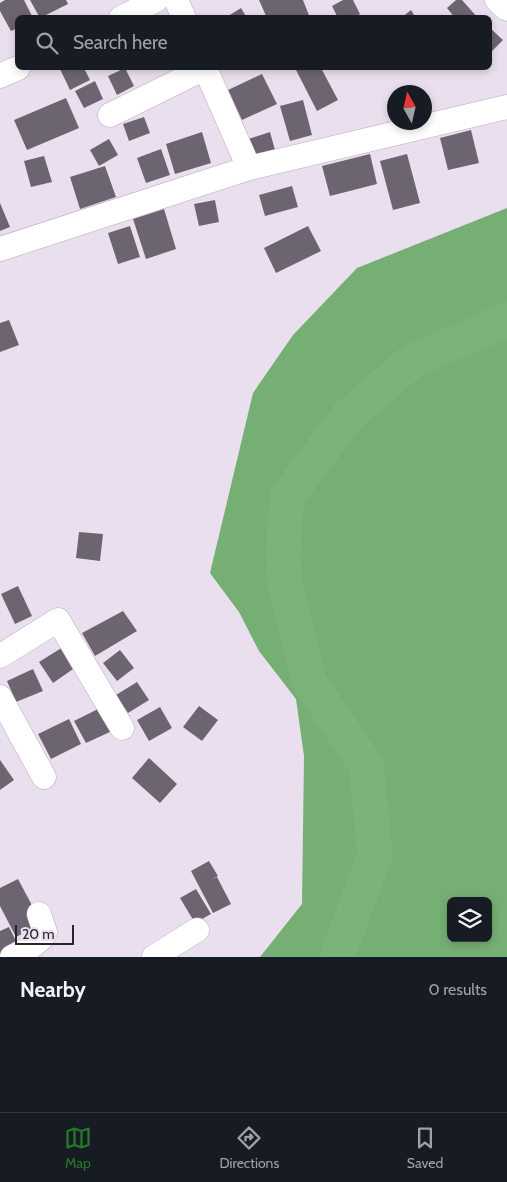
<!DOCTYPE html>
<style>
:root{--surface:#171b24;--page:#242831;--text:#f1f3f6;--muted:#9ea1a6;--line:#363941;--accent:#237927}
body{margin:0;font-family:Cabin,sans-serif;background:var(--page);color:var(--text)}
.controls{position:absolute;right:15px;bottom:15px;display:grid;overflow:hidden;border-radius:8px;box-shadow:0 2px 8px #0003}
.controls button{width:45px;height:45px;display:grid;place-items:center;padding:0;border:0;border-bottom:1px solid var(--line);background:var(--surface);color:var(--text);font:25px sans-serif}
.compass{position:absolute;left:387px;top:85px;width:45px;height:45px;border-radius:50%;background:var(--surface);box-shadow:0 2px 8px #0003;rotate:352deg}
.scale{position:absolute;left:15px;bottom:12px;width:59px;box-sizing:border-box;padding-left:5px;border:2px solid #29252b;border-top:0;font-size:14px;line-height:18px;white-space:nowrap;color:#29252b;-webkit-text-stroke:4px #eadfee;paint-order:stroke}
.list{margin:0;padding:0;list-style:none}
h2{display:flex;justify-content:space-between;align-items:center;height:65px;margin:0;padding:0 20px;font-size:21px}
h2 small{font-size:16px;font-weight:400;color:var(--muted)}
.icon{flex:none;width:28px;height:28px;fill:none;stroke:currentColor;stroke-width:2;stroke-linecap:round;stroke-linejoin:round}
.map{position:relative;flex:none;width:507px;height:957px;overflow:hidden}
.search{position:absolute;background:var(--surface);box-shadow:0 2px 8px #0003;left:15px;right:15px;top:15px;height:55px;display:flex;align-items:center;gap:12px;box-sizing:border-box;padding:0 18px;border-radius:8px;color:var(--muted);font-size:19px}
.sheet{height:155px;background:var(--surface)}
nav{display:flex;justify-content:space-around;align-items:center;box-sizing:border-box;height:70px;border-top:1px solid var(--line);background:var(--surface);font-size:14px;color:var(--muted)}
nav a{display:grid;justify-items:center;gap:2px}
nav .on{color:var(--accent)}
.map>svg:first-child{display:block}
.forest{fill:#75af73;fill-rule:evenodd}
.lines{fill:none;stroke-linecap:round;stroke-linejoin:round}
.river{stroke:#7ab478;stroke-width:35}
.building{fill:#6d6471}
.minor-casing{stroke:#b7acbb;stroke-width:25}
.minor{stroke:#fff;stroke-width:24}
</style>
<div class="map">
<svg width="507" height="957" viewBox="0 0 507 957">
<rect width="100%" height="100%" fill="#eadfee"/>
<path class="forest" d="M 507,208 L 507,957 L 260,957 L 302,904 L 304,756 L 296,699 L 259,651 L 239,612 L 210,573 L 253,393 L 293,335 L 357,268 ZM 451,901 L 488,901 L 488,938 L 451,938 Z"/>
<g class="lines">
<path class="river" d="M 337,957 L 375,855 L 366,765 L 309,681 L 286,589 L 283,553 L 287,497 L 348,416 L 412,361 L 507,320"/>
</g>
<path class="building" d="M 5,0 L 24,0 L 33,18 L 18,18 L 18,28 L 11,31 L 0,11 L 0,3 Z
M 30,0 L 66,0 L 68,4 L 40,18 Z
M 259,0 L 303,0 L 310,18 L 267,18 Z
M 343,0 L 353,0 L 360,14 L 353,18 L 338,18 L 332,6 Z
M 456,0 L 462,0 L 478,18 L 455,18 L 447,8 Z
M 241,8 L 247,18 L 225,18 Z
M 411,10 L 416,18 L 401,18 Z
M 490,28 L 503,40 L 492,51 L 490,49 Z
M 63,68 L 84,68 L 90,80 L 70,90 L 60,69 Z
M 125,68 L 134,86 L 117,95 L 108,76 Z
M 295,68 L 321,68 L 338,100 L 317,111 Z
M 262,74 L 277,104 L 242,120 L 228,90 Z
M 95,81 L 103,99 L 84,108 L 75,91 Z
M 66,98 L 79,128 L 27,150 L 14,120 Z
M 303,100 L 312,135 L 290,141 L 280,106 Z
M 144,117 L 150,133 L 129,141 L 123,124 Z
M 471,130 L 479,163 L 448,170 L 440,138 Z
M 202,132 L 211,163 L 175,174 L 166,144 Z
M 270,132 L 275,150 L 247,158 L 242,141 Z
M 109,139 L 118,155 L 99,166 L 90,150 Z
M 161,149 L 170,175 L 146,183 L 137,158 Z
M 370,154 L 377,184 L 330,196 L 322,166 Z
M 407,154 L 420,203 L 393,210 L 380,161 Z
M 44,156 L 52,182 L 31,187 L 24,161 Z
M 105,166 L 116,197 L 80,209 L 70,177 Z
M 292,186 L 298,207 L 265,216 L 259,195 Z
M 215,200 L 219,222 L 199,226 L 194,204 Z
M 0,203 L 10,227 L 0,231 Z
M 164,209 L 176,249 L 146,259 L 133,219 Z
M 130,226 L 140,257 L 118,264 L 108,233 Z
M 308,226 L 321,251 L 276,273 L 264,248 Z
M 9,320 L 19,345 L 0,352 L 0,323 Z
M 79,532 L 103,534 L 100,561 L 76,558 Z
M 18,586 L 32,616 L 15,624 L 1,594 Z
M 123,611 L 137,631 L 95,656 L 82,633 Z
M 63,647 L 76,667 L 53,683 L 39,662 Z
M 120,650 L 134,668 L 117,681 L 103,663 Z
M 33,669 L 43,691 L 16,702 L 7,681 Z
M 137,682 L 149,700 L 128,713 L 116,695 Z
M 199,706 L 218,720 L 202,741 L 183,727 Z
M 160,707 L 172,728 L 149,741 L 137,720 Z
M 100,708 L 112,731 L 86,743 L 74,721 Z
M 69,719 L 81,744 L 51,759 L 38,734 Z
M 149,758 L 177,784 L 160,803 L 132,778 Z
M 0,760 L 14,780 L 0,790 Z
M 209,861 L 218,876 L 210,880 L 217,877 L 231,904 L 213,913 L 191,871 Z
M 18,879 L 42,924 L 16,937 L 0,906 L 0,888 Z
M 196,889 L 211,914 L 195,923 L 180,898 Z
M 9,927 L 19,947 L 0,956 L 0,931 Z"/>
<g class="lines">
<defs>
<path id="minor" d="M 176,0 L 184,18
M 497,0 L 507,9
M 121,18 L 156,0
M 205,68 L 249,168
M 0,76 L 18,68
M 110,115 L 205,68
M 0,249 L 249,168 L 507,107
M 0,656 L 58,620 L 122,728
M 0,697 L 44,777
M 12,957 L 31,947 L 42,938 L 45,932 L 39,914
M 154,957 L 197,930"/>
</defs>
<use href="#minor" class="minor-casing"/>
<use href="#minor" class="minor"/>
</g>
</svg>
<div class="controls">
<button><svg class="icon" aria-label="layers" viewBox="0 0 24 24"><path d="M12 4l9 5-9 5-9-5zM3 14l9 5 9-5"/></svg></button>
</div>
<svg class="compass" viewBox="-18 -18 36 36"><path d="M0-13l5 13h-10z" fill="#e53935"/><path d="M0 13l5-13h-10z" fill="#9ea1a6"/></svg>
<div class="scale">20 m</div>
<div class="search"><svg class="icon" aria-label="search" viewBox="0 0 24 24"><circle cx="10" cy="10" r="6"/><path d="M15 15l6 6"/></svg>Search here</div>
</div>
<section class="sheet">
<h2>Nearby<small>0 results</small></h2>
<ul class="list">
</ul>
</section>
<nav>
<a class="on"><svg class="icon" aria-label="map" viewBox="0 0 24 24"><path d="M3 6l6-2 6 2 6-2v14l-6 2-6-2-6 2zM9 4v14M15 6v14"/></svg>Map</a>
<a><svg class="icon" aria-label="directions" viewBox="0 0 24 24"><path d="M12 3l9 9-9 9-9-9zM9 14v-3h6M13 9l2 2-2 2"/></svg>Directions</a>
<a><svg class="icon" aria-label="saved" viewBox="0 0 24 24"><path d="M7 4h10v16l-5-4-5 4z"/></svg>Saved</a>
</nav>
